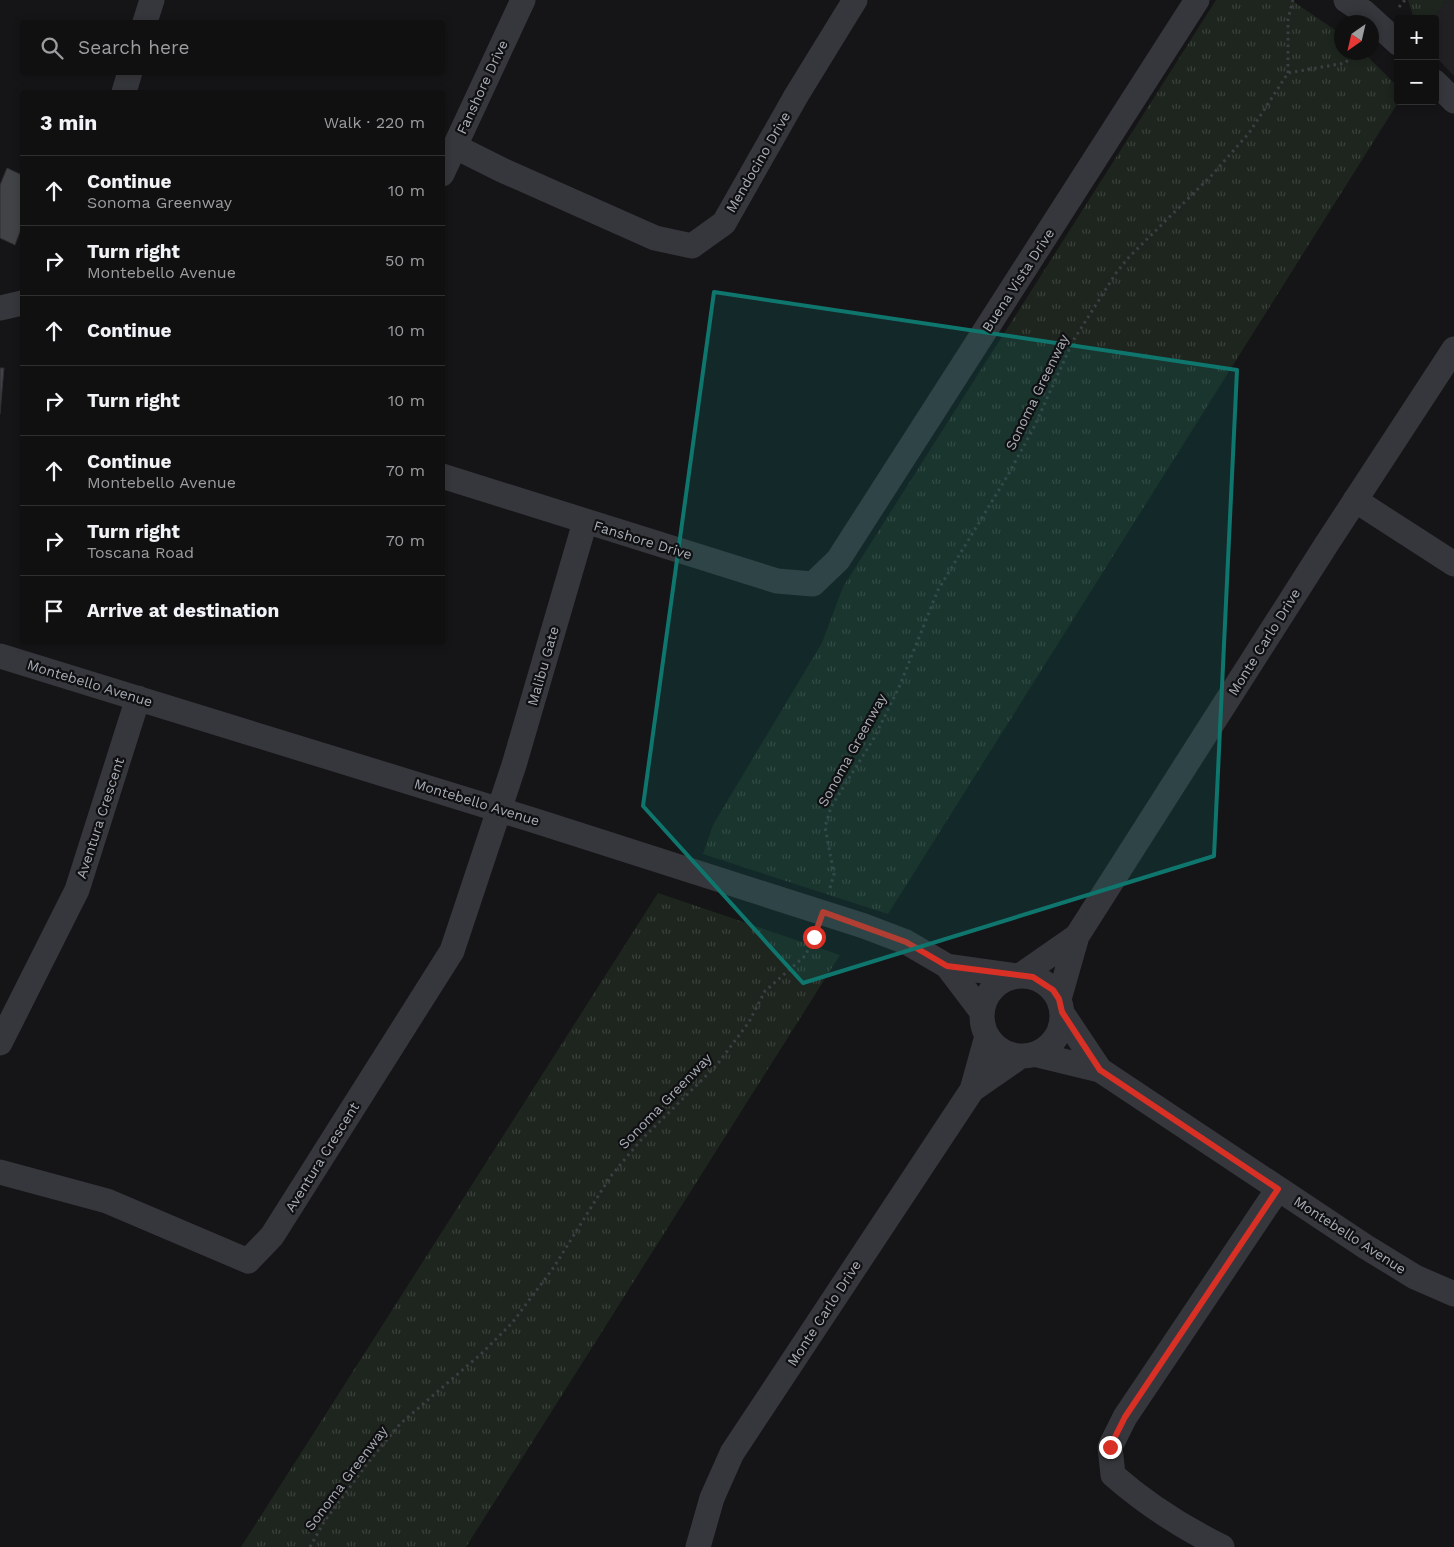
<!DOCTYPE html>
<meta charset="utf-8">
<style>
:root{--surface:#101011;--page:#19191a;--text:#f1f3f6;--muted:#9c9d9f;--line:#303031}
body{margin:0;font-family:"Work Sans",sans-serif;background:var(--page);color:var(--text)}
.controls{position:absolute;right:15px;top:15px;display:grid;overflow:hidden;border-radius:5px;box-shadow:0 2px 8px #0003}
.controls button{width:45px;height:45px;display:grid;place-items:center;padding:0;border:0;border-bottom:1px solid var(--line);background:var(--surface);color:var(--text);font:25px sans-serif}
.compass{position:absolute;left:1334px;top:15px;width:45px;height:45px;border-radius:50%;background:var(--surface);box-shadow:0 2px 8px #0003;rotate:214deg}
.stop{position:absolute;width:15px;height:15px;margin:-11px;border:4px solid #d93025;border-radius:50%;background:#fff}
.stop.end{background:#d93025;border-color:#fff;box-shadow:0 1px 5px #0008}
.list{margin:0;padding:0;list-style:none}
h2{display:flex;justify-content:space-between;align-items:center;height:65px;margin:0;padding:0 20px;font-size:21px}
h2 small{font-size:16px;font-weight:400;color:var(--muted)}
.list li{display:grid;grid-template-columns:32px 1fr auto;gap:15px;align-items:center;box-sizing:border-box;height:70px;padding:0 20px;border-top:1px solid var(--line)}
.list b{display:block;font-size:19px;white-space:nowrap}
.list p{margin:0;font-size:16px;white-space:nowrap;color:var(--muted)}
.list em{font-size:16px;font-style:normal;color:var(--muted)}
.icon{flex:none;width:28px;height:28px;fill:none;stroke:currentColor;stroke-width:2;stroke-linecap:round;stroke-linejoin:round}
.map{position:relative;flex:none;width:1454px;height:1547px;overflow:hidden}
.search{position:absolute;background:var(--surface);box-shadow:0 2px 8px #0003;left:20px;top:20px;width:425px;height:55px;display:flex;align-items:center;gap:12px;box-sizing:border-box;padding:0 18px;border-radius:5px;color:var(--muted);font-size:19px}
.panel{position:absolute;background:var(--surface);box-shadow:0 2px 8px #0003;left:20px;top:90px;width:425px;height:555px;border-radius:5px}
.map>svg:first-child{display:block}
.built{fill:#212124}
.park{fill:url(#park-tufts)}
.building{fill:#424347;stroke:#2f2f33}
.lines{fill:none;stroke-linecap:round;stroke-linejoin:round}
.path{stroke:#3c3e43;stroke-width:3;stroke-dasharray:2.5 4;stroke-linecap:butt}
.street{stroke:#36373c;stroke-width:25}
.route{stroke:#d93025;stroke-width:6}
.marked{fill:#0f766e;fill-opacity:0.2;stroke:#0f766e;stroke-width:4;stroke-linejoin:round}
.labels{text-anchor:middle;stroke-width:4.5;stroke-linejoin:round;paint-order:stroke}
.street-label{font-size:14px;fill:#a8adb6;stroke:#101012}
</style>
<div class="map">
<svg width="1454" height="1547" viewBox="0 0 1454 1547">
<defs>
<pattern id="park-tufts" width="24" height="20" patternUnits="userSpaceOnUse" patternTransform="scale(1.25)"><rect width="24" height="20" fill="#1d251e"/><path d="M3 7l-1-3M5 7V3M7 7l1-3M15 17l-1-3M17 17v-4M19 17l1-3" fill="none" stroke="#3b423c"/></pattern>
</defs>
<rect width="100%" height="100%" fill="#151517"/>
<path class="built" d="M 1446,0 L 1454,0 L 1454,76 L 1435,56 L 1435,19 L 1433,19 Z"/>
<path class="park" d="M 1216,0 L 1291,0 L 1341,34 L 1342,52 L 1364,53 L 1398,87 L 1399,101 L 888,914 L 703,854 L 713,825 L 822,643 L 843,587 Z
M 1408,0 L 1446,0 L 1433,19 L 1414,19 Z
M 658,893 L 840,955 L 466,1547 L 241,1547 Z"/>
<path class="building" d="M 7,168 L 22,175 L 22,226 L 15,245 L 0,238 L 0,185 Z
M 0,368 L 4,368 L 0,414 Z"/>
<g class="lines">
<path class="path" d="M 1399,7 L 1405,0
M 1288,73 L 1288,19 L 1293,0
M 830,888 L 834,874 L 825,827 L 831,807 L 874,738 L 900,685 L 938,590 L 1008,475 L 1034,427 L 1073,341 L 1116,273 L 1129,257 L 1211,176 L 1249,133 L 1288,73 L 1345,63 L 1357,52
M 310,1547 L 324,1522 L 367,1464 L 400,1424 L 481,1354 L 512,1323 L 554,1267 L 610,1177 L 641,1140 L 716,1066 L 749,1022 L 765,991 L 805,956 L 813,939"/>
<path class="street" d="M 1346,0 L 1364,12 L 1398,43
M 145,22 L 152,0
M 1435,82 L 1454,101
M 124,92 L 130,72
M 454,146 L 502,170 L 655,238 L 692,246 L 724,223 L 796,96 L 855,0
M 442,174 L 523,0
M 0,308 L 22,303
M 442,476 L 777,581 L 813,584 L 838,560 L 1197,0
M 1355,500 L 1454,564
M 0,656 L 539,822 L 864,926 L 906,942 L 947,966 L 982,1012
M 947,966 L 1017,976
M 1021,975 L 1077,936
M982 1016a40 40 0 1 1 80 0a40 40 0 1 1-80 0Z
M 1059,999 L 1077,936 L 1326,545 L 1454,349
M 1062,1013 L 1100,1070
M 0,1043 L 77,890 L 138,698
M 1034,1054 L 1100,1070 L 1366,1247 L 1415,1277 L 1454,1294
M 972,1090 L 1021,1056
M 0,1172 L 107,1201 L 248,1261 L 272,1236 L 452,951 L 514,765 L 585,522
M 698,1547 L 712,1498 L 732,1453 L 972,1090 L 987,1036
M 1222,1547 C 1182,1527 1147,1505 1113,1475 L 1110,1447 L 1125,1417 L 1278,1189"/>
</g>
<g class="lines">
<path class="route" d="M 814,937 L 823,912 L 906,942 L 947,966 L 1033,977 L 1053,990 L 1059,999 L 1062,1012 L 1100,1070 L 1278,1189 L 1125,1417 L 1110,1447"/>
</g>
<path class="marked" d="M 714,292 L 1237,370 L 1214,856 L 803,983 L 643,806 Z"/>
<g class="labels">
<g class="street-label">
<text transform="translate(482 87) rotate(-65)" y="5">Fanshore Drive</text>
<text transform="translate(758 162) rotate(-60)" y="5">Mendocino Drive</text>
<text transform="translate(1018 280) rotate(-57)" y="5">Buena Vista Drive</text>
<text transform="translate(1037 392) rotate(-64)" y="5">Sonoma Greenway</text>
<text transform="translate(643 540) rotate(17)" y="5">Fanshore Drive</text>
<text transform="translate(1264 642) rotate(-58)" y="5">Monte Carlo Drive</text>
<text transform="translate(543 666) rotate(-74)" y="5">Malibu Gate</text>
<text transform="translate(90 683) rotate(17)" y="5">Montebello Avenue</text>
<text transform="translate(852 750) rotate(-61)" y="5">Sonoma Greenway</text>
<text transform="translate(477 802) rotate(17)" y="5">Montebello Avenue</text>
<text transform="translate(100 818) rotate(-72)" y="5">Aventura Crescent</text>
<text transform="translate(665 1101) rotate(-46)" y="5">Sonoma Greenway</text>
<text transform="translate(322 1157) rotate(-58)" y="5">Aventura Crescent</text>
<text transform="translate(1350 1235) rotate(33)" y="5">Montebello Avenue</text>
<text transform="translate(824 1313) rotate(-57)" y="5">Monte Carlo Drive</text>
<text transform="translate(346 1478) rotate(-53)" y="5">Sonoma Greenway</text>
</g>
</g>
</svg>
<div class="controls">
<button>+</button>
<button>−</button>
</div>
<svg class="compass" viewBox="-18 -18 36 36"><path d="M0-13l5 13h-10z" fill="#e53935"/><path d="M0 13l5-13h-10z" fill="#9c9d9f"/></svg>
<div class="stop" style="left:814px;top:937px"></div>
<div class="stop end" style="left:1110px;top:1447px"></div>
<div class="search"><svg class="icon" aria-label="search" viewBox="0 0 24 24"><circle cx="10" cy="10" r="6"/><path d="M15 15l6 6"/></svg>Search here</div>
<section class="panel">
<h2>3 min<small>Walk · 220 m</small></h2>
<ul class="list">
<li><svg class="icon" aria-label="ahead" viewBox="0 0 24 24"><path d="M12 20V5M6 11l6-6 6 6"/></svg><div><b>Continue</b><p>Sonoma Greenway</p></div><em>10 m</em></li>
<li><svg class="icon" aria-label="right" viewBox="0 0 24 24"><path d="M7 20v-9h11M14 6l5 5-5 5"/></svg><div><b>Turn right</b><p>Montebello Avenue</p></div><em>50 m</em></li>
<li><svg class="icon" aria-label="ahead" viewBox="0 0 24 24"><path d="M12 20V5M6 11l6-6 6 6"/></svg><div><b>Continue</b></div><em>10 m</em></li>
<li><svg class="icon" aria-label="right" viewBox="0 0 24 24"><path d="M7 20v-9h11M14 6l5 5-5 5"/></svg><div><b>Turn right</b></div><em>10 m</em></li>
<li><svg class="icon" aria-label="ahead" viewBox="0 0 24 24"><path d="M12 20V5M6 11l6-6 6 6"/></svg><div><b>Continue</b><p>Montebello Avenue</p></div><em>70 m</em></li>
<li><svg class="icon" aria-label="right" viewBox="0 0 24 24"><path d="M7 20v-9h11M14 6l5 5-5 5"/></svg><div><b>Turn right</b><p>Toscana Road</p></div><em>70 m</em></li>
<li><svg class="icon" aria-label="arrive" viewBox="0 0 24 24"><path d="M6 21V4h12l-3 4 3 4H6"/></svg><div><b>Arrive at destination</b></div></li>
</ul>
</section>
</div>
